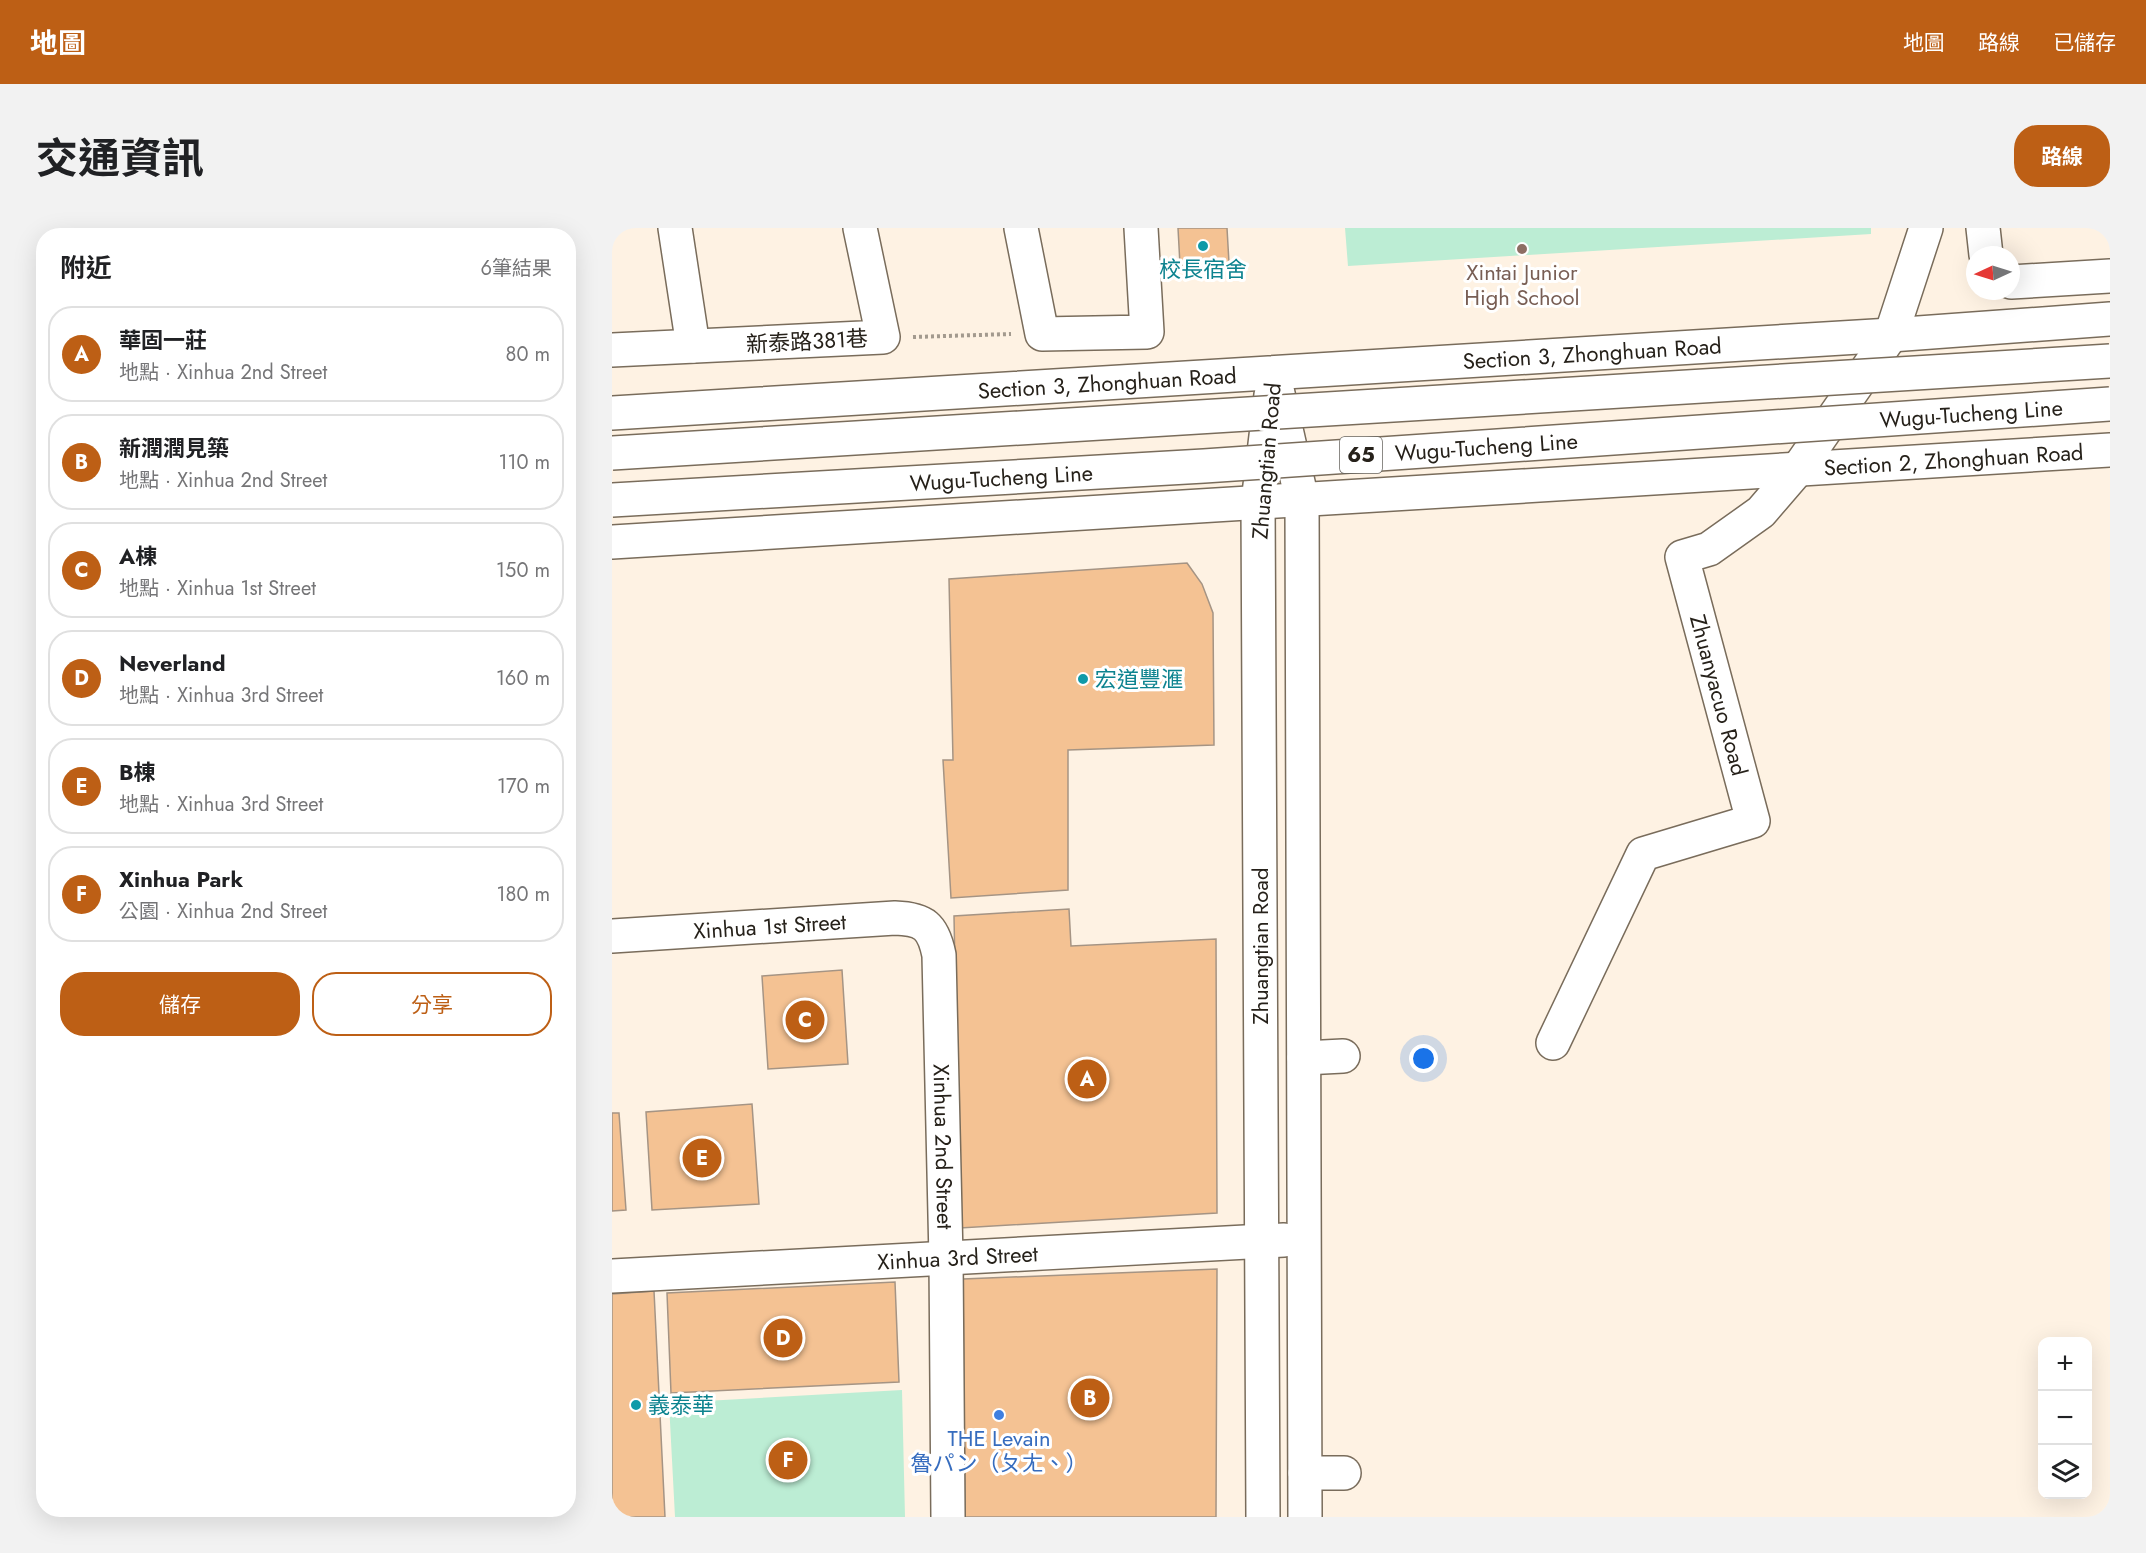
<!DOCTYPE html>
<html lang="zh-TW">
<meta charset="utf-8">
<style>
:root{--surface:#fff;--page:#f2f2f2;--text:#202124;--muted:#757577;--line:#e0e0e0;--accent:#bd5f15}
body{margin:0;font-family:Jost,"Noto Sans TC","Noto Sans JP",sans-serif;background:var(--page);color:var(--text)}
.controls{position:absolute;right:18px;bottom:18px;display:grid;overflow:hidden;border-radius:12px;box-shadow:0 6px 24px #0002}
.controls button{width:54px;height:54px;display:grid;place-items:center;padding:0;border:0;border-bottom:2px solid var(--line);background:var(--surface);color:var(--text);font:30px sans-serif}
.compass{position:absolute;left:1354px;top:18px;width:54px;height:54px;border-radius:50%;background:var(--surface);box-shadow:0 6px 24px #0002;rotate:266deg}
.you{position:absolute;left:812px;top:831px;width:21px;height:21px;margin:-15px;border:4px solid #fff;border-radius:50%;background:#1a73e8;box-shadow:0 0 0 9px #1a73e833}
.badge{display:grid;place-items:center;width:39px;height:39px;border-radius:50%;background:var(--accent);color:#fff;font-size:20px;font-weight:700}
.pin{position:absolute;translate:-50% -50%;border:3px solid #fff;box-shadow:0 2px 6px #0006}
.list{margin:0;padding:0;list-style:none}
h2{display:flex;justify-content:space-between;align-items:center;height:78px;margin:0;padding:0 24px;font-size:26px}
h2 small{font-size:20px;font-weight:400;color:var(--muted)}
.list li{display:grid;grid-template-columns:39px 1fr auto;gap:18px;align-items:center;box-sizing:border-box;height:96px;margin:0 12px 12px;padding:0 12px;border:2px solid var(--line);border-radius:24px}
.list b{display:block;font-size:22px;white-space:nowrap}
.list p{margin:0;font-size:20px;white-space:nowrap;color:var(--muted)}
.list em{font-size:20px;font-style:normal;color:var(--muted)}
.actions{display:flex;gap:12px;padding:18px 24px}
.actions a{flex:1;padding:14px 0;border:2px solid var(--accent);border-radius:24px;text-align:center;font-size:21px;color:var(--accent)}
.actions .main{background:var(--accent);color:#fff}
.icon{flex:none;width:33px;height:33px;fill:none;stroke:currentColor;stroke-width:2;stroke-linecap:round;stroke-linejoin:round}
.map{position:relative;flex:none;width:1498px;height:1289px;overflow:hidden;border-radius:24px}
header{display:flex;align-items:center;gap:36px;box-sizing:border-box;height:84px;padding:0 30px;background:var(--accent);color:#fff}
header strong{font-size:28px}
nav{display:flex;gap:33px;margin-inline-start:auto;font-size:21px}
.intro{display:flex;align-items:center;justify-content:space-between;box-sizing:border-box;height:144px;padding:0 36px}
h1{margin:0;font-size:42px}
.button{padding:15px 27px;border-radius:24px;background:var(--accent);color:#fff;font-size:21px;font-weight:700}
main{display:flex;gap:36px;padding:0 36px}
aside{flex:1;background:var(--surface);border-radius:24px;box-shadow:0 6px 24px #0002}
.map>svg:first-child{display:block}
.green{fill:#bcedd4}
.building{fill:#f4c293;stroke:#a59484;stroke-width:1.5}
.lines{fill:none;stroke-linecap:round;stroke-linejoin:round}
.minor-casing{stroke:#796c5b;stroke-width:36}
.path{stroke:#a39a8e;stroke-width:4;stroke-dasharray:3 3;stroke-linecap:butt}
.minor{stroke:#fff;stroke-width:33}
.highway-bridge-casing{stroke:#796c5b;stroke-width:36;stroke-linecap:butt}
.highway-bridge{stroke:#fff;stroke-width:33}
.culture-dot{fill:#0f9aa8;stroke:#fff;stroke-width:2}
.education-dot{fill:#8d6e63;stroke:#fff;stroke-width:2}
.shop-dot{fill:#3f7fe0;stroke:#fff;stroke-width:2}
.labels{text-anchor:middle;stroke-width:6;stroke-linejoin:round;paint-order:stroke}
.shield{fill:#fff;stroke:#67645f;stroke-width:1.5}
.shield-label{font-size:21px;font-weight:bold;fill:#26211a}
.culture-label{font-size:22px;fill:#0d838f;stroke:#fff;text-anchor:start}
.education-label{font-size:22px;fill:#785e54;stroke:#fff}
.street-label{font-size:22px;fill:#26211a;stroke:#fff}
.shop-label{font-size:22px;fill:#366cbe;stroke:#fff}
</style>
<header>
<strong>地圖</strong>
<nav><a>地圖</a><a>路線</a><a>已儲存</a></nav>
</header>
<div class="intro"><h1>交通資訊</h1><a class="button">路線</a></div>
<main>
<aside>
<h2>附近<small>6筆結果</small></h2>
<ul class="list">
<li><span class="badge">A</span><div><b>華固一莊</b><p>地點 · Xinhua 2nd Street</p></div><em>80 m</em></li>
<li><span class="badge">B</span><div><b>新潤潤見築</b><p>地點 · Xinhua 2nd Street</p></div><em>110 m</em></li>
<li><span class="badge">C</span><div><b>A棟</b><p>地點 · Xinhua 1st Street</p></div><em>150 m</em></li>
<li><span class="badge">D</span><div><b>Neverland</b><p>地點 · Xinhua 3rd Street</p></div><em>160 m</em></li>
<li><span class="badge">E</span><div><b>B棟</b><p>地點 · Xinhua 3rd Street</p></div><em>170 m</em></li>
<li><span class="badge">F</span><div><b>Xinhua Park</b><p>公園 · Xinhua 2nd Street</p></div><em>180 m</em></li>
</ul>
<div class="actions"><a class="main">儲存</a><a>分享</a></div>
</aside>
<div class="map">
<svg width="1498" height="1289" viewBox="0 0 1498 1289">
<rect width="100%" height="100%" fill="#fef2e3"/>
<path class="green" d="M 733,0 L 1259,0 L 1259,6 L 736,38 Z
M 290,1162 L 293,1289 L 63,1289 L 57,1175 Z"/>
<path class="building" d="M 566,0 L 615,0 L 617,35 L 568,37 Z
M 575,335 L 590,356 L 601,385 L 602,517 L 456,522 L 456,662 L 339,670 L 331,532 L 341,532 L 337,351 Z
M 457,681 L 459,718 L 604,711 L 605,985 L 348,1000 L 342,688 Z
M 230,742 L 236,836 L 156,841 L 150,748 Z
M 140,876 L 147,976 L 40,982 L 34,884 Z
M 0,885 L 7,885 L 14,982 L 0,983 Z
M 605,1041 L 604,1289 L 353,1289 L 351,1051 Z
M 283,1054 L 287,1154 L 59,1165 L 55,1065 Z
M 42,1063 L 53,1289 L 0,1289 L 0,1066 Z"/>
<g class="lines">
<defs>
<g id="minor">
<path d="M 63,0 L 81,118"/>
<path d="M 409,0 L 430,106 L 535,104 L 529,0"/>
<path d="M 1371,0 L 1374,27"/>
<path d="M 1399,54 L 1498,48"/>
<path d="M 0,122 L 271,109 L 248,0"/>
<path d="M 664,157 L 690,272 L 693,1289"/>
<path id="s1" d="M 0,185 L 1279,107 L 1498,91"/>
<path id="s2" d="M 0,314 L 1498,222"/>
<path id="s3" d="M 0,708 L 283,690 C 312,691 321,698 327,727 L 334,1030 L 336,1289"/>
<path d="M 941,815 L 1031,626 L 1141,593 L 1070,329 L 1097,321 L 1149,284 L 1186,241 L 1279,107 L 1314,0"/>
<path d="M 692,830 L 731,828"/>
<path id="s4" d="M 0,1048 L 672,1012"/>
<path d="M 693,1245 L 732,1245"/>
<path d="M 651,1289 L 646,274 L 659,167"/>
</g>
</defs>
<use href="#minor" class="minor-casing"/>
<path class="path" d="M 301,109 L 399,106"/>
<use href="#minor" class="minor"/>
<defs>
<g id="highway-bridge">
<path d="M 0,225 L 1498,133"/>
<path id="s5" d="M 0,272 L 592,238 L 1498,176"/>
</g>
</defs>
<use href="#highway-bridge" class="highway-bridge-casing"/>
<use href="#highway-bridge" class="highway-bridge"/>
</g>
<g class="culture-dot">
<circle cx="591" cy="18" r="6"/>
<circle cx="471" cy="451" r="6"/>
<circle cx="24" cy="1177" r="6"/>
</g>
<circle class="education-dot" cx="910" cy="21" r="6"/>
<circle class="shop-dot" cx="387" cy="1187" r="6"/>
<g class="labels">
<rect class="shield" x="728" y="209" width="42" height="36" rx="4.5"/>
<g class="shield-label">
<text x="749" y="234">65</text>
</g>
<g class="culture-label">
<text x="591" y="49" text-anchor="middle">校長宿舍</text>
<text x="483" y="459">宏道豐滙</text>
<text x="36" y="1185">義泰華</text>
</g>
<g class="education-label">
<text x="910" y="52">Xintai Junior<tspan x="910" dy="25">High School</tspan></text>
</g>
<g class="street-label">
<text transform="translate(195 113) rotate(-3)" y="8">新泰路381巷</text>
<text dy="8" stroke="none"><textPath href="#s1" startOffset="982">Section 3, Zhonghuan Road</textPath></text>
<text dy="8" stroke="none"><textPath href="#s1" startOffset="496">Section 3, Zhonghuan Road</textPath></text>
<text dy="8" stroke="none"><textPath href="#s5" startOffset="1362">Wugu-Tucheng Line</textPath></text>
<text dy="8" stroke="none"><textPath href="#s5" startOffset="876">Wugu-Tucheng Line</textPath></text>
<text dy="8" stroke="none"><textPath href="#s2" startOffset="1344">Section 2, Zhonghuan Road</textPath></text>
<text transform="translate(654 233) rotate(-85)" y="8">Zhuangtian Road</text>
<text dy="8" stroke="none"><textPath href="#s5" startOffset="390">Wugu-Tucheng Line</textPath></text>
<text transform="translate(1107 467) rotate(75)" y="8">Zhuanyacuo Road</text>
<text dy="8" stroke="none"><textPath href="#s3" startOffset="158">Xinhua 1st Street</textPath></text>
<text transform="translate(648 718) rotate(-90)" y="8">Zhuangtian Road</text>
<text dy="8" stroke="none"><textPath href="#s3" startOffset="540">Xinhua 2nd Street</textPath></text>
<text dy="8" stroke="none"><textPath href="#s4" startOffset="346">Xinhua 3rd Street</textPath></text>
</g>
<g class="shop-label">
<text x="387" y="1218">THE Levain<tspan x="387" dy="25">魯パン（ㄆㄤ、）</tspan></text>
</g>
</g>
</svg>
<div class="controls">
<button>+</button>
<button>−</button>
<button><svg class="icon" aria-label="layers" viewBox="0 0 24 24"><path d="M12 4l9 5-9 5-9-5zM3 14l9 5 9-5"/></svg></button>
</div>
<svg class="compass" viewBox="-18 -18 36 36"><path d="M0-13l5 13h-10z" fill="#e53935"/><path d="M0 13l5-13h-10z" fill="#757577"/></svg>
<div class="you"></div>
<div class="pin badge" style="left:475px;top:851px">A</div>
<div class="pin badge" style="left:478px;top:1170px">B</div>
<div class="pin badge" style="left:193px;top:792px">C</div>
<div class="pin badge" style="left:171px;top:1110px">D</div>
<div class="pin badge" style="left:90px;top:930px">E</div>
<div class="pin badge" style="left:176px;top:1232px">F</div>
</div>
</main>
